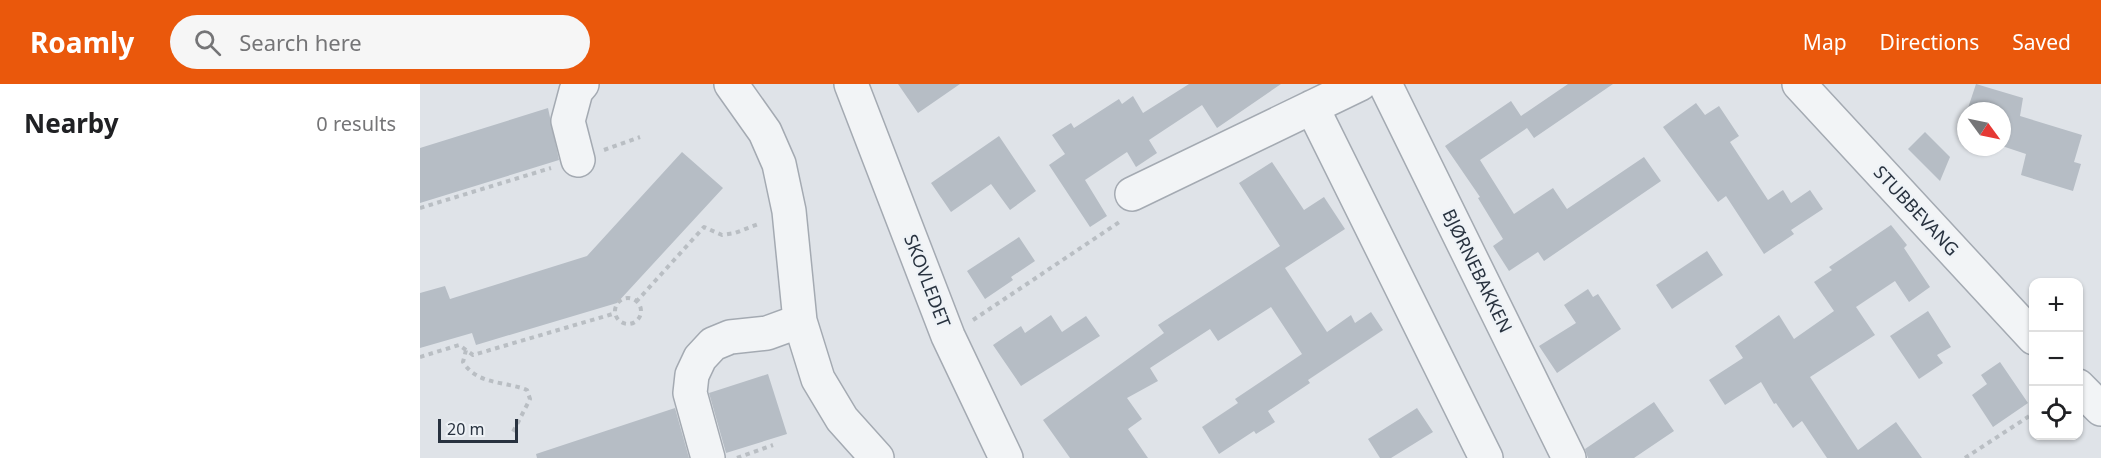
<!DOCTYPE html>
<meta charset="utf-8">
<style>
:root{--surface:#fff;--page:#f6f6f6;--text:#202124;--muted:#757577;--line:#e0e0e0;--accent:#ea580c}
body{margin:0;font-family:"Noto Sans",sans-serif;background:var(--page);color:var(--text)}
.controls{position:absolute;right:18px;bottom:18px;display:grid;overflow:hidden;border-radius:12px;box-shadow:0 2px 4px #0004}
.controls button{width:54px;height:54px;display:grid;place-items:center;padding:0;border:0;border-bottom:2px solid var(--line);background:var(--surface);color:var(--text);font:30px sans-serif}
.compass{position:absolute;left:1537px;top:18px;width:54px;height:54px;border-radius:50%;background:var(--surface);box-shadow:0 2px 4px #0004;rotate:123deg}
.scale{position:absolute;left:18px;bottom:15px;width:80px;box-sizing:border-box;padding-left:6px;border:3px solid #28323f;border-top:0;font-size:16px;line-height:21px;white-space:nowrap;color:#28323f;-webkit-text-stroke:4px #eef2f6;paint-order:stroke}
.list{margin:0;padding:0;list-style:none}
h2{display:flex;justify-content:space-between;align-items:center;height:78px;margin:0;padding:0 24px;font-size:26px}
h2 small{font-size:20px;font-weight:400;color:var(--muted)}
.icon{flex:none;width:33px;height:33px;fill:none;stroke:currentColor;stroke-width:2;stroke-linecap:round;stroke-linejoin:round}
.map{position:relative;flex:none;width:1681px;height:374px;overflow:hidden}
header{display:flex;align-items:center;gap:36px;box-sizing:border-box;height:84px;padding:0 30px;background:var(--accent);color:#fff}
header strong{font-size:28px}
nav{display:flex;gap:33px;margin-inline-start:auto;font-size:21px}
.search{width:420px;height:54px;background:var(--page);display:flex;align-items:center;gap:15px;box-sizing:border-box;padding:0 21px;border-radius:33px;color:var(--muted);font-size:22px}
main{display:flex}
aside{flex:1;background:var(--surface)}
.map>svg:first-child{display:block}
.building{fill:#b6bdc5}
.lines{fill:none;stroke-linecap:round;stroke-linejoin:round}
.minor-casing{stroke:#a4aab2;stroke-width:36}
.path{stroke:#b9bec3;stroke-width:4;stroke-dasharray:4.5 4.5;stroke-linecap:butt}
.minor{stroke:#f2f4f6;stroke-width:33}
.labels{text-anchor:middle;stroke-width:4.5;stroke-linejoin:round;paint-order:stroke}
.street-label{font-size:18px;fill:#28323f;stroke:#eef2f6}
</style>
<header>
<strong>Roamly</strong>
<div class="search"><svg class="icon" aria-label="search" viewBox="0 0 24 24"><circle cx="10" cy="10" r="6"/><path d="M15 15l6 6"/></svg>Search here</div>
<nav><a>Map</a><a>Directions</a><a>Saved</a></nav>
</header>
<main>
<aside>
<h2>Nearby<small>0 results</small></h2>
<ul class="list">
</ul>
</aside>
<div class="map">
<svg width="1681" height="374" viewBox="0 0 1681 374">
<rect width="100%" height="100%" fill="#dfe3e8"/>
<path class="building" d="M 478,0 L 540,0 L 498,29 Z
M 769,0 L 861,0 L 797,44 L 782,21 L 729,56 L 737,69 L 716,83 L 707,68 L 665,96 L 687,132 L 670,143 L 629,81 L 645,70 L 632,51 L 651,39 L 654,44 L 699,15 L 702,20 L 713,12 L 723,29 Z
M 1148,0 L 1193,0 L 1114,54 L 1107,44 L 1060,76 L 1094,130 L 1133,104 L 1147,125 L 1224,73 L 1241,97 L 1124,177 L 1118,168 L 1089,187 L 1073,162 L 1083,155 L 1058,114 L 1060,113 L 1025,62 L 1091,17 L 1101,32 Z
M 1556,0 L 1603,14 L 1600,32 L 1662,51 L 1654,78 L 1661,80 L 1653,107 L 1601,91 L 1606,70 L 1582,62 L 1582,27 L 1547,27 Z
M 1276,19 L 1285,31 L 1299,22 L 1319,52 L 1310,58 L 1348,116 L 1363,106 L 1371,119 L 1390,106 L 1403,125 L 1371,146 L 1374,150 L 1344,170 L 1306,112 L 1298,118 L 1243,43 Z
M 128,24 L 139,76 L 0,119 L 0,64 Z
M 1505,48 L 1530,73 L 1520,97 L 1488,65 Z
M 579,52 L 616,107 L 590,126 L 571,100 L 531,128 L 511,99 Z
M 262,68 L 303,104 L 197,219 L 56,261 L 52,249 L 0,264 L 0,209 L 25,202 L 30,215 L 167,172 Z
M 852,78 L 884,126 L 904,113 L 925,145 L 865,184 L 907,248 L 931,231 L 935,239 L 951,228 L 963,246 L 888,296 L 890,299 L 848,327 L 855,338 L 836,350 L 834,347 L 799,370 L 782,343 L 818,319 L 815,315 L 882,270 L 851,223 L 798,257 L 790,245 L 730,284 L 738,297 L 707,314 L 722,335 L 708,345 L 728,374 L 650,374 L 623,336 L 744,249 L 738,241 L 860,162 L 819,99 Z
M 1471,141 L 1487,161 L 1484,164 L 1510,203 L 1489,218 L 1475,197 L 1436,223 L 1455,251 L 1390,293 L 1438,366 L 1476,338 L 1502,374 L 1407,374 L 1382,337 L 1373,344 L 1356,319 L 1354,320 L 1341,298 L 1305,321 L 1289,296 L 1323,274 L 1315,262 L 1359,231 L 1374,255 L 1414,227 L 1394,198 L 1412,186 L 1409,183 Z
M 599,153 L 615,177 L 591,193 L 593,196 L 565,215 L 547,187 Z
M 1287,167 L 1303,191 L 1252,225 L 1236,201 Z
M 1168,205 L 1173,213 L 1178,210 L 1201,245 L 1137,289 L 1119,262 L 1156,239 L 1144,221 Z
M 1508,227 L 1531,263 L 1517,271 L 1523,279 L 1499,295 L 1470,252 Z
M 631,231 L 642,248 L 666,232 L 680,252 L 601,302 L 573,261 L 601,242 L 605,249 Z
M 1580,278 L 1608,319 L 1573,343 L 1552,311 L 1567,300 L 1561,291 Z
M 348,290 L 367,350 L 306,369 L 289,309 Z
M 1234,318 L 1254,347 L 1214,374 L 1168,374 L 1165,365 Z
M 255,324 L 269,374 L 117,374 L 116,370 Z
M 997,324 L 1013,348 L 971,374 L 960,374 L 948,355 Z"/>
<g class="lines">
<defs>
<path id="minor" d="M 311,0 L 345,48 L 359,80 L 369,127 L 380,237 L 398,295 L 422,335 L 457,374
M 431,0 L 528,252 L 586,374
M 965,0 L 1149,374
M 1379,0 L 1614,254
M 892,23 L 1066,374
M 158,76 L 148,37 L 156,7 L 162,0
M 712,110 L 940,0
M 1658,302 L 1681,325
M 288,374 L 270,309 L 272,291 L 280,274 L 293,260 L 310,253 L 347,249 L 380,237"/>
</defs>
<use href="#minor" class="minor-casing"/>
<path class="path" d="M 184,66 L 220,53
M 0,124 L 131,84
M195 227a13 13 0 1 1 26 0a13 13 0 1 1-26 0Z
M 216,218 L 284,143 L 302,151 L 315,149 L 341,139
M 553,236 L 701,137
M 46,266 L 43,278 C 57,301 85,297 107,306 L 110,315 L 93,348
M 0,273 L 39,261 L 53,271 L 196,229
M 317,374 L 353,361
M 1545,374 L 1614,329"/>
<use href="#minor" class="minor"/>
</g>
<g class="labels">
<g class="street-label">
<text transform="translate(1496 127) rotate(47)" y="6">STUBBEVANG</text>
<text transform="translate(1057 187) rotate(64)" y="6">BJØRNEBAKKEN</text>
<text transform="translate(507 197) rotate(69)" y="6">SKOVLEDET</text>
</g>
</g>
</svg>
<div class="controls">
<button>+</button>
<button>−</button>
<button><svg class="icon" aria-label="locate" viewBox="0 0 24 24"><circle cx="12" cy="12" r="6"/><path d="M12 2v4M12 18v4M2 12h4M18 12h4"/></svg></button>
</div>
<svg class="compass" viewBox="-18 -18 36 36"><path d="M0-13l5 13h-10z" fill="#e53935"/><path d="M0 13l5-13h-10z" fill="#757577"/></svg>
<div class="scale">20 m</div>
</div>
</main>
